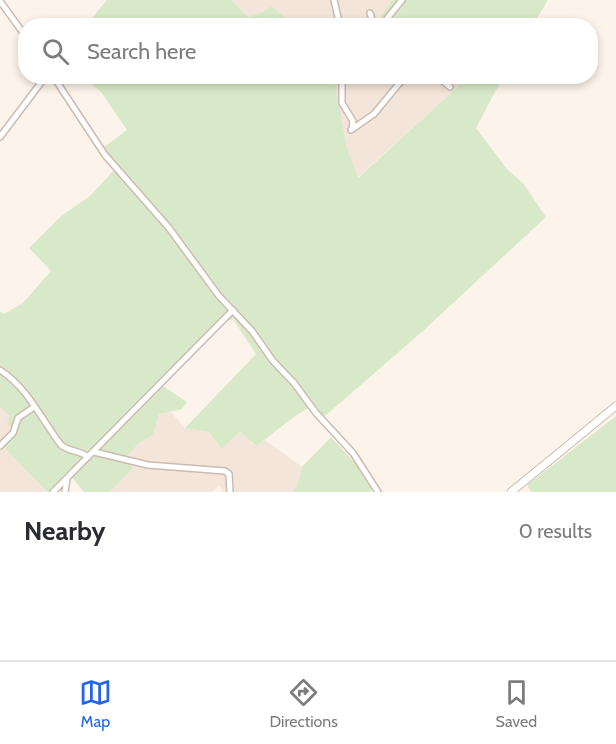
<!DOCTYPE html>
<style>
:root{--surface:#fff;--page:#f7f7f7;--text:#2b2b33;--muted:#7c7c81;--line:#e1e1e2;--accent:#2563eb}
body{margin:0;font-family:Cabin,sans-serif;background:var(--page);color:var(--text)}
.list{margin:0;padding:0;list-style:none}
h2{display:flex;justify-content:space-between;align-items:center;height:78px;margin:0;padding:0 24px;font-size:26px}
h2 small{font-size:20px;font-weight:400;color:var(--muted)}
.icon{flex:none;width:33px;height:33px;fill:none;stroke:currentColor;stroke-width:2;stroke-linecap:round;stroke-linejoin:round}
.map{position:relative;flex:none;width:616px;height:492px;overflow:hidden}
.search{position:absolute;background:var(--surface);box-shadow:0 3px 9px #0003;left:18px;right:18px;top:18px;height:66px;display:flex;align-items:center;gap:15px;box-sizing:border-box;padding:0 21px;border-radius:24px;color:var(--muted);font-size:22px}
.sheet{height:168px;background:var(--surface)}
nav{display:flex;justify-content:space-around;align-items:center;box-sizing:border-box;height:84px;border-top:2px solid var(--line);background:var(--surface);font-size:16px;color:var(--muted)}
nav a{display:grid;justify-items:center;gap:3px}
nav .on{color:var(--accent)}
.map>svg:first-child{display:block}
.residential{fill:#f3e5d9}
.green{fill:#d8e9c9}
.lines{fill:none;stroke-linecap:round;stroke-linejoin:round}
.minor-casing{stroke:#cdbbb0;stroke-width:8}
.tertiary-casing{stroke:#cdbbb0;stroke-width:9}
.minor{stroke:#fff;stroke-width:5}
.tertiary{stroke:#fff;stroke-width:7}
</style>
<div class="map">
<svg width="616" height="492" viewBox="0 0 616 492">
<rect width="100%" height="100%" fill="#fcf4ea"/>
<path class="residential" d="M 232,0 L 392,0 L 374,26 L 293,25 L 272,6 L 249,18 Z
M 334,77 L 468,77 L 357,178 L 345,145 Z
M 0,407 L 11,417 L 12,429 L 0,442 Z
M 170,411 L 185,428 L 209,432 L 222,449 L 240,432 L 255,446 L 265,440 L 302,467 L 297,486 L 293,492 L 223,492 L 220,485 L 212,492 L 109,492 L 132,470 L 128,455 L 139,443 L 153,435 L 159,414 Z
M 0,443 L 47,492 L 0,492 Z"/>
<path class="green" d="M 107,0 L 232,0 L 249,18 L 272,6 L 293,25 L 86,25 Z
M 392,0 L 548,0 L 533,25 L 374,26 Z
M 83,77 L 334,77 L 346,145 L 358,178 L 468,77 L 503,77 L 476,128 L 507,169 L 523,183 L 546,217 L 424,330 L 325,416 L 313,406 C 294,414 274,434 256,446 L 240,432 L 222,449 L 209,432 L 185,428 L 256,354 L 233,319 L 227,321 L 163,386 L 187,402 L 182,409 L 159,414 L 153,435 L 139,443 L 128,455 L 132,470 L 109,492 L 84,492 L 70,475 L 50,492 L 47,492 L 0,443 L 12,429 L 7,422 L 10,416 L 0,407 L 0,311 L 4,314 L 23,303 L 51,271 L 29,248 L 61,216 L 89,197 L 117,167 L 104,147 L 127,130 L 101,92 Z
M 616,416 L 616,492 L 531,492 L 527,485 Z
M 331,437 L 365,474 L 372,490 L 369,492 L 293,492 L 297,486 L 302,467 Z"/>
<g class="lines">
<defs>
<path id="minor" d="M 334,0 L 340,26
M 0,1 L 26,37
M 370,13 L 374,26
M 381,26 L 402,0
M 53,76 L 105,155 L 169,228 L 219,296 L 252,331 L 273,361 L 294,383 L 316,413 L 353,453 L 378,492
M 342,76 L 342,103 L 353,121 L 352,129
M 437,76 L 450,87
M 402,80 L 414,76
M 351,130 L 374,114 L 402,80 L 402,76
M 0,137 L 46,76
M 0,370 C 28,388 41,419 61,445 C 69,452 80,450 88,457
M 0,446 L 13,433 L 18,418 L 34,407
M 94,452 L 148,465 L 225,471 L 229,474 L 230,492
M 53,492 L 233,310
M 65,492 L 67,479"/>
<path id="tertiary" d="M 511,492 L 616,406"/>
</defs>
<use href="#minor" class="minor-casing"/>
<use href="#tertiary" class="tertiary-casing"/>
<use href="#minor" class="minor"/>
<use href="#tertiary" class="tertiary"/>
</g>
</svg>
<div class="search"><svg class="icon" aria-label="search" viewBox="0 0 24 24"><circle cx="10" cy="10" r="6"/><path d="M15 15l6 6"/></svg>Search here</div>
</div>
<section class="sheet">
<h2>Nearby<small>0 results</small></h2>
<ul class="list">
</ul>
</section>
<nav>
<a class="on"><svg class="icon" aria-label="map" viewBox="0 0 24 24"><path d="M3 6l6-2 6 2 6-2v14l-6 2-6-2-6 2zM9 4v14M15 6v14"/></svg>Map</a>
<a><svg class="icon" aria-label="directions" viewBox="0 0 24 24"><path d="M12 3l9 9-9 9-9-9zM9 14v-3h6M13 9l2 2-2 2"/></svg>Directions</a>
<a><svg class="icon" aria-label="saved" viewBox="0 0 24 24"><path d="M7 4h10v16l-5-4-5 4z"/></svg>Saved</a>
</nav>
